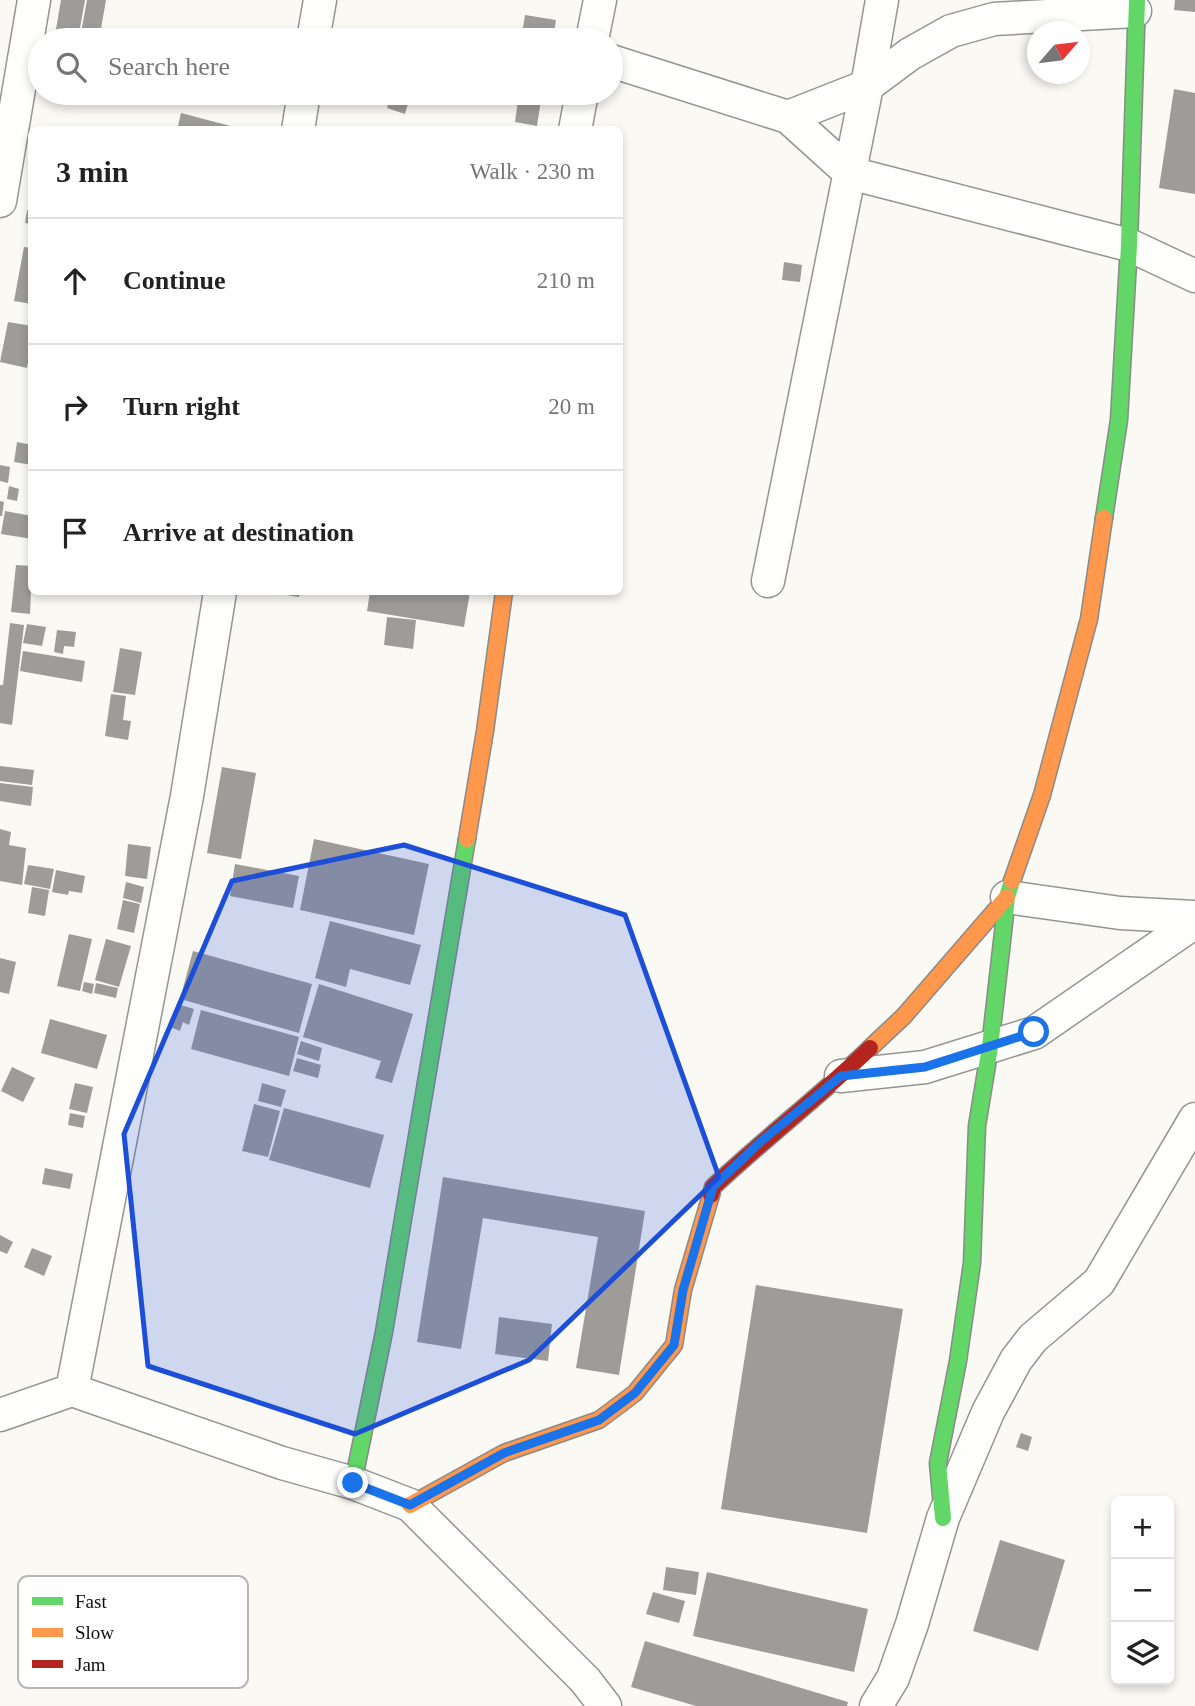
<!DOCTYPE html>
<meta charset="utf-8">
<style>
:root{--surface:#fff;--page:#f6f6f6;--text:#222;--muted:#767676;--line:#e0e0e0}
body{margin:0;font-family:Georgia,serif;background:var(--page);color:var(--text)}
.controls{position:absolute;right:21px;bottom:21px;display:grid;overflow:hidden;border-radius:10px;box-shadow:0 4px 10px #0003}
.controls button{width:63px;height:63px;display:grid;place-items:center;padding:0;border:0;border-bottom:2px solid var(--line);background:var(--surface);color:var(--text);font:35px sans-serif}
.compass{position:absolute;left:1027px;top:21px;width:63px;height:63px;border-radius:50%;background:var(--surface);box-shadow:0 4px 10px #0003;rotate:62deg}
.stop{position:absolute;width:21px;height:21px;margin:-16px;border:5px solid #1a73e8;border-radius:50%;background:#fff}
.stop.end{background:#1a73e8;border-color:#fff;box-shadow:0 2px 7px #0008}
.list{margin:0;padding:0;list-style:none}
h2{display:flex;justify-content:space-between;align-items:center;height:91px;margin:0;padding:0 28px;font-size:30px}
h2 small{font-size:23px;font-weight:400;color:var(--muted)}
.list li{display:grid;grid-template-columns:46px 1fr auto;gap:21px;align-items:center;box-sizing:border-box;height:126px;padding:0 28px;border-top:2px solid var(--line)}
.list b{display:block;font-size:26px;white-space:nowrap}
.list em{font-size:23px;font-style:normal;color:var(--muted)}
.icon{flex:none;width:38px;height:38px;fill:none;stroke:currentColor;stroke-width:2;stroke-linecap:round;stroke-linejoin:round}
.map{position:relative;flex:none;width:1195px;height:1706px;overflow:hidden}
.search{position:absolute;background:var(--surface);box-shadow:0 4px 10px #0003;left:28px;top:28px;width:595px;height:77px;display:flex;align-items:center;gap:18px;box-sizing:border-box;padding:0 24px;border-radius:38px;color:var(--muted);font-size:26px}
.panel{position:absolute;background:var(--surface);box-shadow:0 4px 10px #0003;left:28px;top:126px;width:595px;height:469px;border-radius:10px}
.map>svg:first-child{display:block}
.building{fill:#9e9c99}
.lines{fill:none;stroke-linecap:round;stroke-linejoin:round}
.street-casing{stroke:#949492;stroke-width:35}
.fast-casing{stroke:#8b8a88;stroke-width:19}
.slow-casing{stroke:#8b8a88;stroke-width:19}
.jam-casing{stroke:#8b8a88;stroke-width:19}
.street{stroke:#fefefd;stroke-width:32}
.fast{stroke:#63d668;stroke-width:16}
.slow{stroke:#ff974d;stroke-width:16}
.jam{stroke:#b3261e;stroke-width:16}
.route{stroke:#1a73e8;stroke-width:9}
.marked{fill:#1d4ed8;fill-opacity:0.2;stroke:#1d4ed8;stroke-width:5;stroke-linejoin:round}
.key{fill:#fff;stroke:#b7b7b7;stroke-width:2}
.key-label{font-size:19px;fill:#0e0e0e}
</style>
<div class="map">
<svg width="1195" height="1706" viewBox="0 0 1195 1706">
<rect width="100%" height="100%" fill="#faf9f4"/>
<path class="building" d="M 61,0 L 85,0 L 78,39 L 55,35 Z
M 87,0 L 106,0 L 99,40 L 80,38 Z
M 1175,0 L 1195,0 L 1195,12 L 1174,10 Z
M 525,15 L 556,20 L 553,40 L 521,40 Z
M 1174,89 L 1195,93 L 1195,194 L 1159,188 Z
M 392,93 L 411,93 L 405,114 L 387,108 Z
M 519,93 L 542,93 L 537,126 L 515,122 Z
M 181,113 L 242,129 L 242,130 L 177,130 Z
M 27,210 L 32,211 L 32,224 L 25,223 Z
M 24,247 L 32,248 L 32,304 L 14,301 Z
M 784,262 L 802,265 L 800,282 L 782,280 Z
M 8,322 L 32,326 L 32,342 L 27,368 L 0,362 Z
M 17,442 L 32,445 L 32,465 L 14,462 Z
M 0,465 L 10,467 L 8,483 L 0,481 Z
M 9,486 L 19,489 L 17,501 L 7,499 Z
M 0,501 L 4,502 L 2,516 L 0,516 Z
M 5,511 L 32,516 L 32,539 L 1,534 Z
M 16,565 L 32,566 L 30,614 L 11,612 Z
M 268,592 L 300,592 L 299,597 Z
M 370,592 L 470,592 L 464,627 L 367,611 Z
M 387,617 L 416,620 L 413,649 L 384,645 Z
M 10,623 L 24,625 L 12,725 L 0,723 L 0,685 L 3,685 Z
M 27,624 L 46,627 L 42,646 L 23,643 Z
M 57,630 L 76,632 L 74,647 L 64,646 L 63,654 L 54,652 Z
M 120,648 L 142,652 L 135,695 L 113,692 Z
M 23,651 L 85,661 L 82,682 L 20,671 Z
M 111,694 L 126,696 L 123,720 L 131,721 L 128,740 L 105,736 Z
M 0,766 L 34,770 L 32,785 L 0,781 Z
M 222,767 L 256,773 L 241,859 L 207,853 Z
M 0,783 L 33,787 L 31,806 L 0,801 Z
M 0,829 L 11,832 L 9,845 L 26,848 L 22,885 L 0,881 Z
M 314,839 L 429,864 L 414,935 L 300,910 Z
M 128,844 L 151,847 L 147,879 L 125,876 Z
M 235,864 L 299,876 L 293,908 L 230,896 Z
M 28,865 L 54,869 L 50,889 L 24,884 Z
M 56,870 L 85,876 L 82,893 L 69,891 L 68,895 L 52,892 Z
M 126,882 L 144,887 L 141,903 L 123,898 Z
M 32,887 L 49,890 L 45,916 L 28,913 Z
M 123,900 L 140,904 L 134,933 L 117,929 Z
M 330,921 L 421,945 L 410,985 L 350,969 L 346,987 L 315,978 Z
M 69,934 L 92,939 L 80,991 L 57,986 Z
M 106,939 L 131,946 L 119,987 L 95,980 Z
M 193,951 L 312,984 L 299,1033 L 180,999 Z
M 0,958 L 16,962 L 9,994 L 0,992 Z
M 84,982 L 94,984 L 92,994 L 82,991 Z
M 96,983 L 118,988 L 116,998 L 94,993 Z
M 319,984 L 413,1014 L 392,1083 L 375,1078 L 381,1061 L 303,1037 Z
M 177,1004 L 194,1009 L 189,1025 L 183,1022 L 180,1031 L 170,1027 Z
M 201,1010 L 299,1037 L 289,1076 L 191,1049 Z
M 50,1019 L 107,1035 L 97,1069 L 41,1053 Z
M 301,1041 L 322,1048 L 319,1061 L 297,1054 Z
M 297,1058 L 321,1065 L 318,1078 L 293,1071 Z
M 12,1067 L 35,1078 L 23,1102 L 1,1091 Z
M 75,1083 L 93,1087 L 87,1113 L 69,1109 Z
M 262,1083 L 286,1090 L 281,1107 L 258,1101 Z
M 254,1104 L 280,1111 L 268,1157 L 242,1151 Z
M 284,1108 L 384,1135 L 370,1188 L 269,1160 Z
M 70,1113 L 85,1116 L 83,1128 L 68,1125 Z
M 45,1168 L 73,1174 L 70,1189 L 42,1184 Z
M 443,1177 L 645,1211 L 619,1375 L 576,1368 L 598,1237 L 483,1218 L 461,1349 L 417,1342 Z
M 0,1235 L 13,1242 L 7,1254 L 0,1251 Z
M 32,1248 L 52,1256 L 44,1276 L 24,1267 Z
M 756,1285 L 903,1309 L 867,1533 L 721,1509 Z
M 499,1317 L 552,1324 L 548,1361 L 495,1354 Z
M 1021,1433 L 1032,1437 L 1028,1451 L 1016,1447 Z
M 1000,1540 L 1065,1560 L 1038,1651 L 973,1631 Z
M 666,1567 L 699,1572 L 696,1595 L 663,1590 Z
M 707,1572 L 868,1609 L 854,1672 L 693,1636 Z
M 653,1592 L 685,1601 L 679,1623 L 646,1614 Z
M 645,1641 L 848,1702 L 847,1706 L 696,1706 L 631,1687 Z"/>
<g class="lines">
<defs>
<path id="street" d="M 313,40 L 320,0
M 592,40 L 600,0
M 611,61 L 788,117 L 867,86 L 910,54 L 951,31 L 994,19 L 1135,11
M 788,117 L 850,173 L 1129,245 L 1195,276
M 298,130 L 304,93
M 575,130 L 582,93
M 0,201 L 34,0
M 768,581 L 867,86 L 882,0
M 1007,897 L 1120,913 L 1195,917
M 841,1076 L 925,1067 L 1034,1033 L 1195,922
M 72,1390 L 187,796 L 220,592
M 0,1415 L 72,1390 L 282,1463 L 353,1483 L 410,1505 L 585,1680 L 605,1706
M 876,1706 L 893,1678 L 912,1624 L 943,1518 L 988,1412 L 1016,1360 L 1033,1338 L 1099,1282 L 1195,1119"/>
<path id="fast" d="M 1104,518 L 1119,420 L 1129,245 L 1137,0
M 353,1483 L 384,1332 L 467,839
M 943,1518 L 938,1463 L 958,1361 L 972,1263 L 977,1126 L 990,1047 L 1007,897 L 1012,881"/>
<path id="slow" d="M 467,839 L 485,731 L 504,592
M 1012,881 L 1042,795 L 1089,619 L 1104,518
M 870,1048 L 904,1016 L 1007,897
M 410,1505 L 504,1453 L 599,1420 L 635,1393 L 674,1345 L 683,1290 L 711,1195"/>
<path id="jam" d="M 711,1195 L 713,1187 C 764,1139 819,1097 870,1048"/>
</defs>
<use href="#street" class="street-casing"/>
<use href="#fast" class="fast-casing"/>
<use href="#slow" class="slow-casing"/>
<use href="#jam" class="jam-casing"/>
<use href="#street" class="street"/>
<use href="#fast" class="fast"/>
<use href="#slow" class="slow"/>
<use href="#jam" class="jam"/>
</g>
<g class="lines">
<path class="route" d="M 353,1483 L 410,1505 L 504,1453 L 599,1420 L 635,1393 L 674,1345 L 683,1290 L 713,1187 L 759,1143 L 841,1076 L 925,1067 L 1034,1032"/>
</g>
<path class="marked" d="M 404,845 L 625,915 L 719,1177 L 529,1360 L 355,1434 L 148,1366 L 124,1134 L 232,881 Z"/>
<rect x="18" y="1576" width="230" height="112" rx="10" class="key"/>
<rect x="32" y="1597" width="31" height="8" fill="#63d668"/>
<rect x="32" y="1628" width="31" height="9" fill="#ff974d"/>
<rect x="32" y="1660" width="31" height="8" fill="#b3261e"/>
<g class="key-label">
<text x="75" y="1608">Fast</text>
<text x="75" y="1639">Slow</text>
<text x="75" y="1671">Jam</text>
</g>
</svg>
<div class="controls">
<button>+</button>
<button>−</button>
<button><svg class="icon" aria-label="layers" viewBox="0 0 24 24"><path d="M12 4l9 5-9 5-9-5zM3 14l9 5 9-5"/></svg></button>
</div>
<svg class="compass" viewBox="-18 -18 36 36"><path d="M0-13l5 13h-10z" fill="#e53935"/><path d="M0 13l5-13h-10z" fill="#767676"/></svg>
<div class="stop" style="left:1034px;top:1032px"></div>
<div class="stop end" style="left:353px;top:1483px"></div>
<div class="search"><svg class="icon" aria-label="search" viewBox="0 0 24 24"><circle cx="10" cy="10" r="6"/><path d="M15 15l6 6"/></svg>Search here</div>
<section class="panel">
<h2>3 min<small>Walk · 230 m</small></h2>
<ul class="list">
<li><svg class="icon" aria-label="ahead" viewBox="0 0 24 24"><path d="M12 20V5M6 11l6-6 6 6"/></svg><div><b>Continue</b></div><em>210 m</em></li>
<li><svg class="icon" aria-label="right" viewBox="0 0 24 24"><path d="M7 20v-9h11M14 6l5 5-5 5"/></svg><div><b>Turn right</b></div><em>20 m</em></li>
<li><svg class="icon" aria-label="arrive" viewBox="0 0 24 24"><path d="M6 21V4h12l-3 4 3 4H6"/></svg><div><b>Arrive at destination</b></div></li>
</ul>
</section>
</div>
